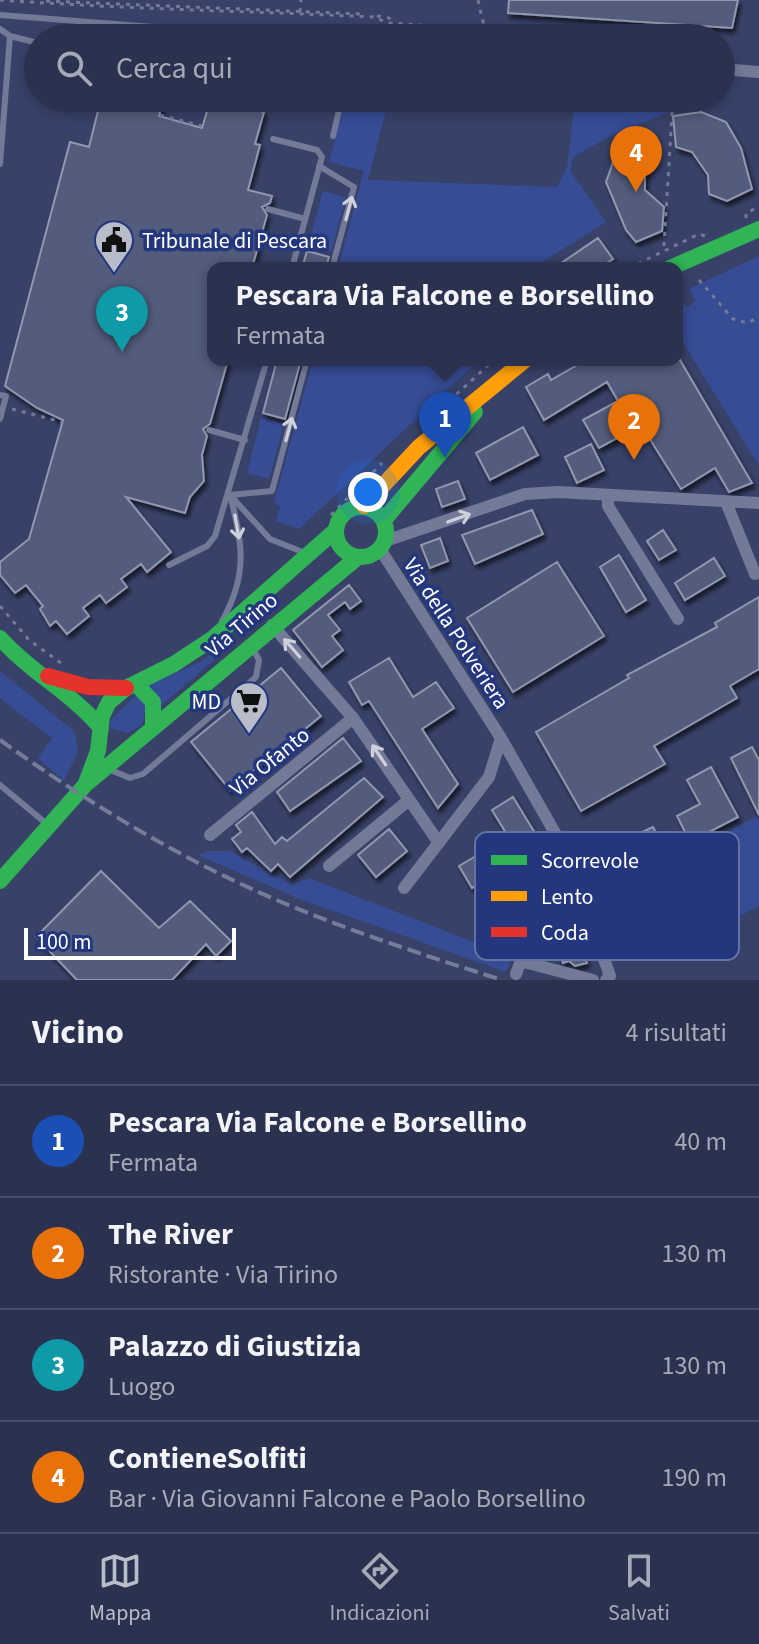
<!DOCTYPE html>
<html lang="it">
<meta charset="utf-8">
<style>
:root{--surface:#2a324f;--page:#323a56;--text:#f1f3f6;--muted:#a5aab7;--line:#464d66;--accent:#b9bdca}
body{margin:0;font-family:"Source Sans 3",sans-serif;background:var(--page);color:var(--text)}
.scale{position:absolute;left:24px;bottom:20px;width:212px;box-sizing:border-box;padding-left:8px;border:4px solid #fff;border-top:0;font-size:22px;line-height:28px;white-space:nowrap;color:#fff;-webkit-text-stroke:6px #23367e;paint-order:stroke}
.you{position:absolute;left:368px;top:492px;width:28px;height:28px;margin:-20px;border:6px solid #fff;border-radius:50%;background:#1a73e8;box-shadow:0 0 0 12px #1a73e833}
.badge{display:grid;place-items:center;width:52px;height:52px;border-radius:50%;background:var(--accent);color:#fff;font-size:26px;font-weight:700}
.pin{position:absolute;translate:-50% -66px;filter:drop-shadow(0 2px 4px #0008)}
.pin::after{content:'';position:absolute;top:42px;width:28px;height:24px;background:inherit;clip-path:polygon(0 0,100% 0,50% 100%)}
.popup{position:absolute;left:207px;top:262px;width:476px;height:104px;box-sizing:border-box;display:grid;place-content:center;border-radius:16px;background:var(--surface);filter:drop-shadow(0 2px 6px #0005);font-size:26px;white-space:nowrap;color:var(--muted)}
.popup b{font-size:30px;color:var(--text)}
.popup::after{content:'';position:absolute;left:50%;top:100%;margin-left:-16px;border:16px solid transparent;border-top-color:var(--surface)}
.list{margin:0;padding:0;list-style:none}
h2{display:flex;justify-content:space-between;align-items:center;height:104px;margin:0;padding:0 32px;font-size:34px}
h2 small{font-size:26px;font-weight:400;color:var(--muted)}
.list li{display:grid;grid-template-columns:52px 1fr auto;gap:24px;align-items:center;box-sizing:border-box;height:112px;padding:0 32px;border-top:2px solid var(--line)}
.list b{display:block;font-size:30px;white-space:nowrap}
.list p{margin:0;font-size:26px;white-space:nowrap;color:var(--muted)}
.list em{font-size:26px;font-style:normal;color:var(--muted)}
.icon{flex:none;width:44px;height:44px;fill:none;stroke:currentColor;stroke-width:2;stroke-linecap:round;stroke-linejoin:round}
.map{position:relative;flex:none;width:759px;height:980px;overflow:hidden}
.search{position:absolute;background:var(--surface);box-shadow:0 4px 12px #0003;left:24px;right:24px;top:24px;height:88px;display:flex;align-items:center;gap:20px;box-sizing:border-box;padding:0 28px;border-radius:44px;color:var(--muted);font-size:30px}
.sheet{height:552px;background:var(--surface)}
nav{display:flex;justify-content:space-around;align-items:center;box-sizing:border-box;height:112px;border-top:2px solid var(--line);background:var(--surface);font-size:22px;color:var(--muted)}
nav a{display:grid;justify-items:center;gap:4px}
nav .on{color:var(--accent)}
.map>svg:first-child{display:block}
.green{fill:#364c95}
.building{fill:#535b7b;stroke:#9197ae;stroke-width:2;filter:url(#shadow)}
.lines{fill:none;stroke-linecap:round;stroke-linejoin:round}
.path{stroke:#737a98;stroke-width:3;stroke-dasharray:4 6;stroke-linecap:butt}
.lane{stroke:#737a98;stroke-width:6}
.street{stroke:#737a98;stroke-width:12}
.fast{stroke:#30b455;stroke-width:16}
.slow{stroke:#ff9f0a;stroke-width:16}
.jam{stroke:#e5322d;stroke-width:16}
.rail{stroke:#747c98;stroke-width:4;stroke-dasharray:14 6;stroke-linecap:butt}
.oneway{stroke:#ced0db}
.labels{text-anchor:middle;stroke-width:7;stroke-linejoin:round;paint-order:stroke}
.poi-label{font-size:22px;fill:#fff;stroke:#23367e;text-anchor:start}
.street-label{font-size:22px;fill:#fff;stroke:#23367e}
.key{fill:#23367e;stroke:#6572a5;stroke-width:2}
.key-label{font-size:22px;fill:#fff}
</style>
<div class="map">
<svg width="759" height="980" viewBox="0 0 759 980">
<defs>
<filter id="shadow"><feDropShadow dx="2.5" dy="4.5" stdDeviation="2" flood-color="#0009"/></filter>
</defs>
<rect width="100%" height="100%" fill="#384269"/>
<path class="green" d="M 346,98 L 389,98 L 368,180 L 557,187 L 567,167 L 575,98 L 703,98 L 608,137 L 572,158 L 571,172 L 606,222 L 533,268 L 338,268 L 364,171 L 329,162 Z
M 323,191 L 346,197 L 331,252 L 308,246 Z
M 759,256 L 759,466 L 677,333 L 677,296 L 687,307 L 696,301 L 689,289 Z
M 313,360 L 479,360 L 299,529 L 276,521 L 280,507 L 274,502 Z
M 261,417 L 284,424 L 269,479 L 247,473 Z
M 220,647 L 214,660 L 157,709 L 147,686 L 200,662 Z
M 0,671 L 75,732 L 78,752 L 64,781 L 38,758 L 52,738 L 0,698 Z
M 137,694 L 146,707 L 142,725 L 128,733 L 110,728 L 110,721 Z
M 759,815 L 759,906 L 656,959 L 659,923 L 689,910 L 680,858 Z
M 210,851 L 229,851 L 292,885 L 309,878 L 512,957 L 506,972 L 297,898 L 198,855 Z"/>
<path class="building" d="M 509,0 L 738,0 L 732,28 L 508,13 Z
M 108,98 L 164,98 L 159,116 L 202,128 L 211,98 L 264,112 L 255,144 L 260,145 L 248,190 L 272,196 L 270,203 L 262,207 L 267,215 L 252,268 L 213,268 L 213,360 L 228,360 L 210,424 L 203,429 L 207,436 L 202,455 L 204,481 L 190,497 L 185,513 L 126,497 L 171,552 L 147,572 L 141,564 L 121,579 L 127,587 L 106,603 L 100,595 L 83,608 L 89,616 L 67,634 L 56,621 L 50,626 L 40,609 L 43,606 L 26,585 L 15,593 L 0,575 L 0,562 L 29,539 L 63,420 L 37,408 L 5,386 L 70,142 L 89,147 L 100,103 L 106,104 Z
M 701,112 L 726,122 L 741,148 L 752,189 L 727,201 L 709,194 L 708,175 L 692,152 L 676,147 L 673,116 Z
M 642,132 L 657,158 L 645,175 L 645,190 L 664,207 L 662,231 L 636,242 L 626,230 L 606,182 L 619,146 Z
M 598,238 L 613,259 L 599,268 L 554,268 Z
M 307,251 L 329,257 L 326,268 L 302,268 Z
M 277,360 L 301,360 L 285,419 L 263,413 Z
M 586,360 L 680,360 L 752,483 L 729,492 L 715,468 L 681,489 L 641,425 L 599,448 L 583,420 L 618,401 L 607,382 L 544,420 L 526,387 L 548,374 L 551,380 Z
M 523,427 L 538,455 L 490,480 L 476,453 Z
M 591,444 L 604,470 L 577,483 L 565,457 Z
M 458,481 L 465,499 L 442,507 L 436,489 Z
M 532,510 L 543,534 L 475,564 L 462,535 Z
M 663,530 L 676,550 L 659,560 L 647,541 Z
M 440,538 L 448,561 L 430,568 L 421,545 Z
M 619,555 L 646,600 L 626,612 L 600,567 Z
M 714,558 L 725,576 L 685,600 L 675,583 Z
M 557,562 L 604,636 L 513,692 L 467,618 Z
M 349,585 L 361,601 L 350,609 L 345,602 L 328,615 L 340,630 L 332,636 L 343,650 L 322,667 L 293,630 Z
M 759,597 L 759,669 L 730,686 L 737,698 L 654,746 L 665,764 L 581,811 L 536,732 L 629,678 L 627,675 L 717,627 L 715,623 Z
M 389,658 L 413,697 L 436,682 L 454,708 L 422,729 L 458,784 L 438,808 L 369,701 L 362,705 L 349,682 Z
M 281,668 L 321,716 L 230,790 L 191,742 Z
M 343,738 L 361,761 L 290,811 L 277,792 Z
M 752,747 L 759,760 L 759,815 L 731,758 Z
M 711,767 L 738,817 L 690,842 L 677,816 L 700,804 L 687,780 Z
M 364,778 L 383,797 L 290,877 L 278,864 L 271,871 L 247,848 L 242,852 L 232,839 L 241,832 L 236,825 L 252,812 L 275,844 L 282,837 L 287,841 Z
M 513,797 L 535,833 L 514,846 L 492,810 Z
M 653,827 L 663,847 L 618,867 L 609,847 Z
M 389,829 L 407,851 L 376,877 L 358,855 Z
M 476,856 L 494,883 L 483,890 L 480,883 L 472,888 L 459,866 Z
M 101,871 L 159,928 L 190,901 L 231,941 L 216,956 L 206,944 L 172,980 L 77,980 L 36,937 Z
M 558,885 L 587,963 L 575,966 L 569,961 L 563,963 L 547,917 L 523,925 L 532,955 L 515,955 L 502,924 L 507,923 L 500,905 Z
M 627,887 L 642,915 L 611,932 L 598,907 Z"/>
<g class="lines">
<path class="path" d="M 0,0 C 124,9 248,11 373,17 L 389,23 L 451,27 L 516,38
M 478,0 L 486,34
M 46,1 L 361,14
M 300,12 L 301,0
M 377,16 L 393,19
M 160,115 L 202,126
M 746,218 L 746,213 L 759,207
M 664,246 L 673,98
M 629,268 L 699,234 L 705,236
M 699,280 L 733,319 L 748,323 L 755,319 L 759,322
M 449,401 L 494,360
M 12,409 L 62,422
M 331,515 L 382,463
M 0,606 L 29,640 L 61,663"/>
<path class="lane" d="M 0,15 L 296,38
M 0,29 L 10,36 L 38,43
M 344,98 L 475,108
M 333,136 L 342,98
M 273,139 L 317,150 L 322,157 L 292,268
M 0,164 L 10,36
M 319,166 L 354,187 L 332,268
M 268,209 L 305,219
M 0,395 L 6,396 L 0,419
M 209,430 L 245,440
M 230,495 L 272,491 L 307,360
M 169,565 L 207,546 L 215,536 L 267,360
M 222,621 C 248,575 243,545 230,495 L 270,539 L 305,553
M 108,769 L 130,778 L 143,774 L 256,677 L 259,660 L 252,647
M 0,785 L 48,825"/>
<path class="street" d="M 721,69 L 759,72
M 608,495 L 608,506 L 678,619
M 726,502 L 755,574
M 385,541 L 525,494 L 558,492 L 759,503
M 380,549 L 501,738 L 567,854 L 610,976 L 606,980
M 272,625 L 353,718 L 439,843
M 210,835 L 353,718
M 329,866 L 409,800
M 404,888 L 489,777 L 501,738
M 516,974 L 520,963 L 524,962 L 593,980"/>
<path class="fast" d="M 670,268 L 759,229
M336 532a25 25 0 1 1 50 0a25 25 0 1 1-50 0Z
M 384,520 L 475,412
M 0,638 C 30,672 72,693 101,728
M 136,684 L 153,702 L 153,726
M 86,783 L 98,751 L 102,716 L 109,702 L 126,688 L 174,664 L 212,639 L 336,530
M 0,881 L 86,784 L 358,557"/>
<path class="slow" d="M 364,506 L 419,447 L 525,360"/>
<path class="jam" d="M 48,676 L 88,687 L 126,688"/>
<path class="rail" d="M 0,740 C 87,802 180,859 279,901 C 352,932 427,956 502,980"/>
</g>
<defs><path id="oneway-shaft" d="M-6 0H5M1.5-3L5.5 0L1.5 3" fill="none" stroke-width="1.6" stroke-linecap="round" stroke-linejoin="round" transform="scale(2)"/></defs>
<g class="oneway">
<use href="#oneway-shaft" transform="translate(349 208) rotate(-75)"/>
<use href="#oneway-shaft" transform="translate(289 429) rotate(-75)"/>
<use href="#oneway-shaft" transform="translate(459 518) rotate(-20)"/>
<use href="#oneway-shaft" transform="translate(237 527) rotate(80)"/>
<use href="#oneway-shaft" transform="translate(292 648) rotate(-131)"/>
<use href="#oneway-shaft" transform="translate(379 755) rotate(-124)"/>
</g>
<defs>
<symbol id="civic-pin" viewBox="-11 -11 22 30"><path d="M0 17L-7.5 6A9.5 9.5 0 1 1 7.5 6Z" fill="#b9bdca" stroke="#23367e"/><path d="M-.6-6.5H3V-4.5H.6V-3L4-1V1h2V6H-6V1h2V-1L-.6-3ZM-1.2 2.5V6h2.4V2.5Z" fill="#111"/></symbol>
<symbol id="supermarket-pin" viewBox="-11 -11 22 30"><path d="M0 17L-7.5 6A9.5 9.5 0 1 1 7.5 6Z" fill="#b9bdca" stroke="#23367e"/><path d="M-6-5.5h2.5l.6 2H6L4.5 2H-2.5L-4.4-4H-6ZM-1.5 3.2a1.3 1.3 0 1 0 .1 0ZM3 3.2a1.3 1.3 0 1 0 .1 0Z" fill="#111"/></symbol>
</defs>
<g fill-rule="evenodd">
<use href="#civic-pin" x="92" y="218" width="44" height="60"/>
<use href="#supermarket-pin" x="227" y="679" width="44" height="60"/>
</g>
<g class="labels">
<g class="poi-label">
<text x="142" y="248">Tribunale di Pescara</text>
<text x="221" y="709" text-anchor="end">MD</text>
</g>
<g class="street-label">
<text transform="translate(241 624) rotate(-40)" y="8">Via Tirino</text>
<text transform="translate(457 633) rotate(57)" y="8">Via della Polveriera</text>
<text transform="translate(269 761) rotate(-39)" y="8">Via Ofanto</text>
</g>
</g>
<rect x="475" y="832" width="264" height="128" rx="12" class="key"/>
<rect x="491" y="855" width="36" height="10" fill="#30b455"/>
<rect x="491" y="891" width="36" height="10" fill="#ff9f0a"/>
<rect x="491" y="927" width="36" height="10" fill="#e5322d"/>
<g class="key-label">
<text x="541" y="868">Scorrevole</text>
<text x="541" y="904">Lento</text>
<text x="541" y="940">Coda</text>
</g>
</svg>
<div class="scale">100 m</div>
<div class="you"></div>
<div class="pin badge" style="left:445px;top:458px;background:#1a4fb4">1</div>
<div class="popup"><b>Pescara Via Falcone e Borsellino</b>Fermata</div>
<div class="pin badge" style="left:634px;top:460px;background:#e8710a">2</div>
<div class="pin badge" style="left:122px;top:352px;background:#0f9aa8">3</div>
<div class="pin badge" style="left:636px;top:192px;background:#e8710a">4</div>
<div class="search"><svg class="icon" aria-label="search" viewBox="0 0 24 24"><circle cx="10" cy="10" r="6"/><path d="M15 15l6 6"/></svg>Cerca qui</div>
</div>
<section class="sheet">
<h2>Vicino<small>4 risultati</small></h2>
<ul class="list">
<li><span class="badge" style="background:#1a4fb4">1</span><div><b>Pescara Via Falcone e Borsellino</b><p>Fermata</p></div><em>40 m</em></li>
<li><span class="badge" style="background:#e8710a">2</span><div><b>The River</b><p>Ristorante · Via Tirino</p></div><em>130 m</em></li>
<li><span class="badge" style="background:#0f9aa8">3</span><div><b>Palazzo di Giustizia</b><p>Luogo</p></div><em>130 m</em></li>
<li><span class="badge" style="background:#e8710a">4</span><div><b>ContieneSolfiti</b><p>Bar · Via Giovanni Falcone e Paolo Borsellino</p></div><em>190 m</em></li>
</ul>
</section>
<nav>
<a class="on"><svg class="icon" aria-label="map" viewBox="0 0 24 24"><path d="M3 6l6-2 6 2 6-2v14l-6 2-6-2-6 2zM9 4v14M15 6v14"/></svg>Mappa</a>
<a><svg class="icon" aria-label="directions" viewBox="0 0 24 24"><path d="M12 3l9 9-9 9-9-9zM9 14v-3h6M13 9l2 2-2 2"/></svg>Indicazioni</a>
<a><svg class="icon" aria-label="saved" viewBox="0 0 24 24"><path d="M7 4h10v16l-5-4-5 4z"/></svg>Salvati</a>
</nav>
